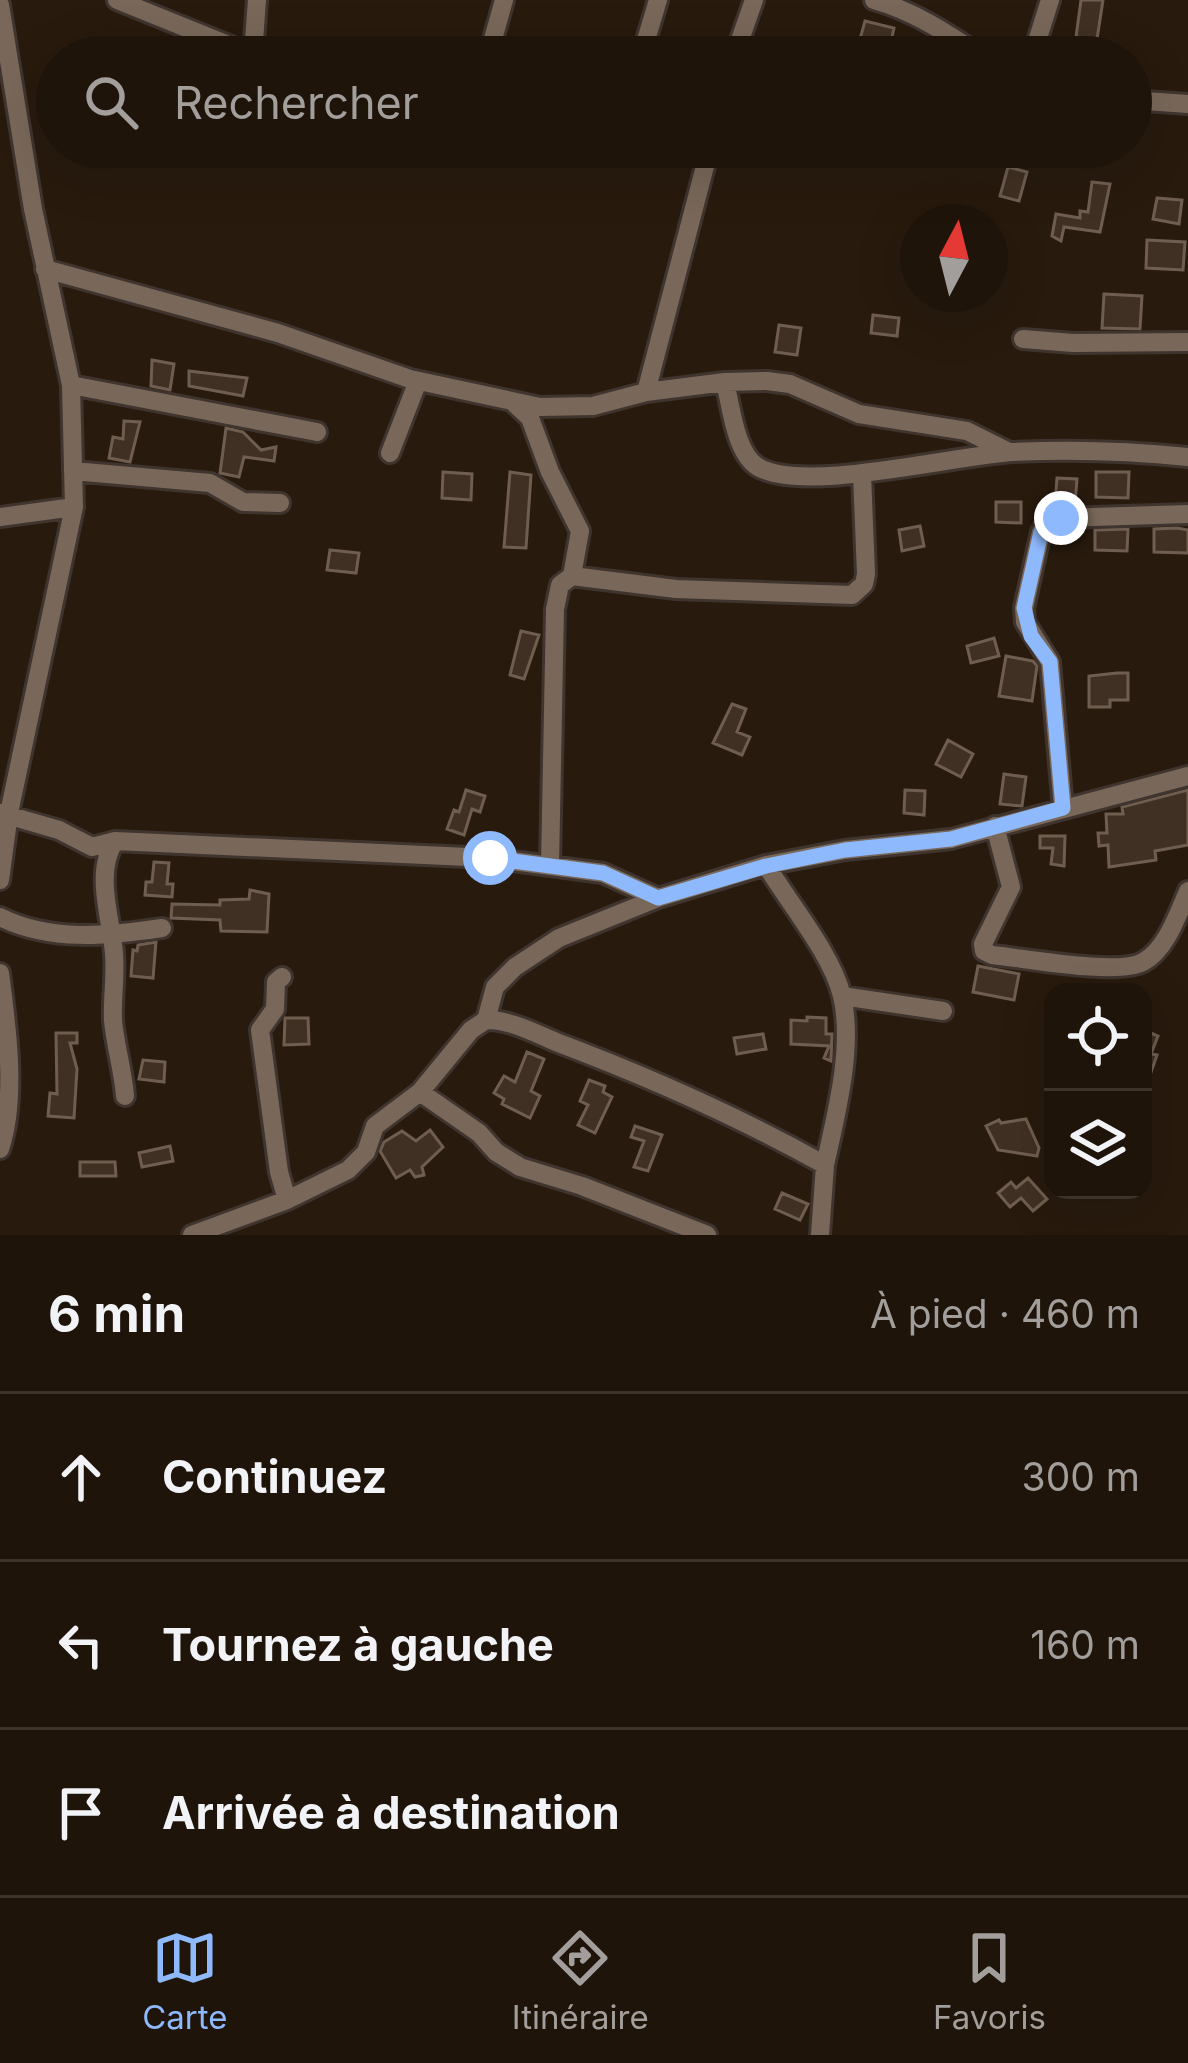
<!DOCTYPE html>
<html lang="fr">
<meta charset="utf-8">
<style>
:root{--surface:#1e140a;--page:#261d13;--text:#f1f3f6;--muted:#a19e9c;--line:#3c332b;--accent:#8eb9fc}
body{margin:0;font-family:Inter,sans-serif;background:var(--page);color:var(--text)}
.controls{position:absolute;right:36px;bottom:36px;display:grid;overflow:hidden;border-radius:24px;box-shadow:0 12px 48px #0002}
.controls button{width:108px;height:108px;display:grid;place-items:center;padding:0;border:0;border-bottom:3px solid var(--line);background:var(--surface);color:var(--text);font:60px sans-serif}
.compass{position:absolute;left:900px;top:204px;width:108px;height:108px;border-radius:50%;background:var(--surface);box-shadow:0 12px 48px #0002;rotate:7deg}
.stop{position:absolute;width:36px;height:36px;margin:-27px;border:9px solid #8eb9fc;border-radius:50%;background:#fff}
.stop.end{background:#8eb9fc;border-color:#fff;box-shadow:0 3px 12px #0008}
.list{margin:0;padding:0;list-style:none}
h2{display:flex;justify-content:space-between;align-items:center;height:156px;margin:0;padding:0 48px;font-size:51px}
h2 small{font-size:39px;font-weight:400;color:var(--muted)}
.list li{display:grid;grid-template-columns:78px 1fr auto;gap:36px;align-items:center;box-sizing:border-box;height:168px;padding:0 48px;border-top:3px solid var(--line)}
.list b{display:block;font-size:45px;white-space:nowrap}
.list em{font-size:39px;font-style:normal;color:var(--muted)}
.icon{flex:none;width:66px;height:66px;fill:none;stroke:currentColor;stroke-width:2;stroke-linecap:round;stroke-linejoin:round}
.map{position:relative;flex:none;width:1188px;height:1235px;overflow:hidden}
.search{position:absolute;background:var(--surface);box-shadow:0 12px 48px #0002;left:36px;right:36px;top:36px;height:132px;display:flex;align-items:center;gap:30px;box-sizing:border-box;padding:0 42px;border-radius:66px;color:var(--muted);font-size:45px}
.sheet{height:660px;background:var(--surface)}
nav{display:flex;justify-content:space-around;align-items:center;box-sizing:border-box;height:168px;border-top:3px solid var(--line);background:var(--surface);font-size:33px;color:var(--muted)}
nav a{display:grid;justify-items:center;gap:6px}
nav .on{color:var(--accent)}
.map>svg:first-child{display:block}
.building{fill:#403023;stroke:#6f5e50;stroke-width:3}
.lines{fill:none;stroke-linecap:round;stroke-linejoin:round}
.minor-casing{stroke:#3f342e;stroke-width:24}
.minor{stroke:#796859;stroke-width:18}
.route{stroke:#8eb9fc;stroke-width:15}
</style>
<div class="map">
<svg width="1188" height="1235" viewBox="0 0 1188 1235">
<rect width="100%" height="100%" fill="#281a0d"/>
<path class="building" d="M 1081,0 L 1103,0 L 1097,39 L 1076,37 Z
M 865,21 L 894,28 L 892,37 L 912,43 L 908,57 L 855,57 Z
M 1008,167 L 1027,172 L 1019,201 L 1000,196 Z
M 1092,182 L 1110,184 L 1100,232 L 1064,227 L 1061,241 L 1052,236 L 1056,214 L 1080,218 L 1080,211 L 1088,212 Z
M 1157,198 L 1182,200 L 1179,224 L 1153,219 Z
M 1147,240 L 1185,242 L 1183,270 L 1146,268 Z
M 1104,294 L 1142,296 L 1140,329 L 1102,328 Z
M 873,315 L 899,318 L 897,336 L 871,333 Z
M 779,325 L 801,328 L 797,355 L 775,352 Z
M 152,360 L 174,364 L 170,390 L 151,386 Z
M 189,371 L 247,378 L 243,396 L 189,386 Z
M 124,421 L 140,422 L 130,462 L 109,458 L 113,437 L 123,439 Z
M 226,428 L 243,432 L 261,450 L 276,447 L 274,461 L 244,457 L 239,477 L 220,473 Z
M 443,472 L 472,474 L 471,500 L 442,498 Z
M 510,472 L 531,475 L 526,548 L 504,547 Z
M 1096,472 L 1129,472 L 1128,498 L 1096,497 Z
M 1057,478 L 1077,479 L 1075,504 L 1055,503 Z
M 996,502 L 1021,502 L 1021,523 L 996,522 Z
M 920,526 L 924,546 L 902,551 L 899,530 Z
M 1177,528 L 1188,530 L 1188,553 L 1154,552 L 1154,529 Z
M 1128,529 L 1127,551 L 1095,550 L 1095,530 Z
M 330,550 L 359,553 L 356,573 L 327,570 Z
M 521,631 L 539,635 L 524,679 L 510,675 Z
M 994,638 L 999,656 L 971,663 L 967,646 Z
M 1006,656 L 1033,661 L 1037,666 L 1032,701 L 999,696 Z
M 1117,673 L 1128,673 L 1128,700 L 1110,700 L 1110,707 L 1089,707 L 1089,676 Z
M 732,704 L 746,709 L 737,732 L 750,737 L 742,755 L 713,743 Z
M 948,740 L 973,754 L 961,777 L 936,764 Z
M 1004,774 L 1026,777 L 1022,806 L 1000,804 Z
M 466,790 L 485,796 L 480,812 L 472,809 L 464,835 L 447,829 L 454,810 L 459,812 Z
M 905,790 L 925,791 L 924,815 L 904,813 Z
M 1188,790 L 1188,845 L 1155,851 L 1156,860 L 1109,867 L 1108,845 L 1099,846 L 1098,833 L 1107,833 L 1106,814 L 1123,814 L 1122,807 Z
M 1040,836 L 1065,836 L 1064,866 L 1051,864 L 1053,848 L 1040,848 Z
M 154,862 L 169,863 L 167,884 L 173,884 L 172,897 L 145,895 L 146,882 L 152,882 Z
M 250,890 L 269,894 L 267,932 L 221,931 L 220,920 L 171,918 L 172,904 L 220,905 L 220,900 L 249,899 Z
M 156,942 L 153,978 L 131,976 L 133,950 L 137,951 L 138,945 Z
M 978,966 L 1019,974 L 1014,1000 L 973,992 Z
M 807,1017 L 826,1018 L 826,1034 L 832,1034 L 831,1061 L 824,1058 L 829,1046 L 791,1044 L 791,1020 L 807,1021 Z
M 285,1018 L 308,1018 L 309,1044 L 284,1045 Z
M 1146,1031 L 1158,1036 L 1151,1054 L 1157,1055 L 1145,1090 Z
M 56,1033 L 77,1033 L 77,1043 L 70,1043 L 77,1069 L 74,1118 L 48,1116 L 50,1093 L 57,1094 Z
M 763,1034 L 766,1049 L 737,1054 L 734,1038 Z
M 527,1052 L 544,1059 L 531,1091 L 540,1096 L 530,1118 L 502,1104 L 504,1099 L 494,1093 L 504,1076 L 515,1082 Z
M 143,1060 L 165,1062 L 164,1082 L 139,1079 Z
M 589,1080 L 605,1086 L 603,1092 L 612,1097 L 595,1133 L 578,1125 L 588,1105 L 580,1101 Z
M 1026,1119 L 1039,1148 L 1037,1156 L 998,1150 L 986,1126 L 999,1120 L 1001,1123 Z
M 635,1126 L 662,1135 L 648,1171 L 634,1167 L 644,1141 L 631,1137 Z
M 430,1130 L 443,1147 L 422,1167 L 424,1175 L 415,1177 L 410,1170 L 396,1178 L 380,1151 L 384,1142 L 402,1131 L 416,1141 Z
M 170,1146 L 173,1161 L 142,1167 L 139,1153 Z
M 80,1162 L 115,1162 L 116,1176 L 80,1176 Z
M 1028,1178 L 1047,1199 L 1033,1211 L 1021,1198 L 1010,1207 L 998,1193 L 1011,1182 L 1016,1188 Z
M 782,1193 L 808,1204 L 800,1220 L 775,1209 Z"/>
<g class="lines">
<defs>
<path id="minor" d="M 117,0 L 258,57
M 874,0 C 914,11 948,34 983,57
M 0,5 L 33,209 L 71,385 L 74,507 L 9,813 L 0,880
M 253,54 L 257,0
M 488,57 L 504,0
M 641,57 L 658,0
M 734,57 L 754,0
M 1032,57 L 1050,0
M 1131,100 L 1188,104
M 418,147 L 443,154 L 459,147
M 45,269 L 278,333 L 410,379 L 540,407 L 593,406 L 646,392 L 725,382 L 767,381 L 790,384 L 859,414 L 967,431 L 1009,452
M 1023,339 L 1073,343 L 1188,342
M 725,382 C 731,405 735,453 758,467 C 804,494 957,455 1013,452 C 1072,449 1130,451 1188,457
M 71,385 L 317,432
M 646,392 L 710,147
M 514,403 L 530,418 L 550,472 L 580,531 L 572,576 L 560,585 L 555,609 L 550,866
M 390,453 L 418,381
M 73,471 L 210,483 L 243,502 L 280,503
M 0,517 L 74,507
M 572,576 L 676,589 L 852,595 L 864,584 L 866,574 L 862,474
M 1063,808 L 1050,662 L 1025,622 L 1024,608 L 1041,532 L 1047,521 L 1061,518 L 1188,514
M 0,813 L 59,830 L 92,847 L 115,841 L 490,858 L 603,873 L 658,898
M 995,826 L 1011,887 L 983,944 L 984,951 L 992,955 C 1024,958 1118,976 1143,962 C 1166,950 1178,914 1188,891
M 115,841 C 94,872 111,918 114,953 C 116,975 112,998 113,1020 C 115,1045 123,1070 125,1096
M 0,917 C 50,942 108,936 162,928
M 0,973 C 7,1025 17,1099 0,1149
M 282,977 L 276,982 L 275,1009 L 260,1030 L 279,1172 L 287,1200
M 842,996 L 943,1011
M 486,1020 C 508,1019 535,1033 556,1042 C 649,1077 739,1117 825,1165 C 836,1115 854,1047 842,996 C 832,954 789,903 766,865
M 420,1092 L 479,1133 L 496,1152 L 520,1167 L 582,1186 L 707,1235
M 192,1235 L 287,1200 L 348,1170 L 366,1152 L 375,1126 L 420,1092 L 471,1030 L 486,1020 L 495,987 L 515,967 L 559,938 L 658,898 L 766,865 L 845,850 L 951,839 L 1188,776
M 820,1235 L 825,1165"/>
</defs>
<use href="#minor" class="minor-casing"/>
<use href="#minor" class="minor"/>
</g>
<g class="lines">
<path class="route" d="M 490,858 L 603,873 L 658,898 L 766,866 L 845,850 L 951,839 L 1063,808 L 1050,662 L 1031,636 L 1024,608 L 1041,532 L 1047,521 L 1061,518"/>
</g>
</svg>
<div class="controls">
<button><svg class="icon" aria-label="locate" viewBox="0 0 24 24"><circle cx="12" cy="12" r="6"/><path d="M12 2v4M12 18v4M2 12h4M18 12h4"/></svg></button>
<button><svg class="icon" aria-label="layers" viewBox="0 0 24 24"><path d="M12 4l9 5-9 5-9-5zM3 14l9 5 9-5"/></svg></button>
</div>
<svg class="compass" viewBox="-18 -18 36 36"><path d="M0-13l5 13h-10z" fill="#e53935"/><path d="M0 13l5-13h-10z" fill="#a19e9c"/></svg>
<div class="stop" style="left:490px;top:858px"></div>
<div class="stop end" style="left:1061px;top:518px"></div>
<div class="search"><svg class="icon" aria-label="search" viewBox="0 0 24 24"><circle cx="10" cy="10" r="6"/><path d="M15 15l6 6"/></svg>Rechercher</div>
</div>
<section class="sheet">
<h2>6 min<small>À pied · 460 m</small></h2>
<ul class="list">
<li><svg class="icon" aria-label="ahead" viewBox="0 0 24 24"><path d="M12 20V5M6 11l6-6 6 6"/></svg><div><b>Continuez</b></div><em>300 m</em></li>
<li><svg class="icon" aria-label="left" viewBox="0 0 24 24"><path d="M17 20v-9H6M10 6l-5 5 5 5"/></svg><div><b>Tournez à gauche</b></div><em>160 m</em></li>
<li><svg class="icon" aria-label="arrive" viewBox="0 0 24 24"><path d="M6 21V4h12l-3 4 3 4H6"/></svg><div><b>Arrivée à destination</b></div></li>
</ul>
</section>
<nav>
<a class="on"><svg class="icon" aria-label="map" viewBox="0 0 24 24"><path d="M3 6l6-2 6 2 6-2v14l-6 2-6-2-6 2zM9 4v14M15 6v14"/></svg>Carte</a>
<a><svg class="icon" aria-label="directions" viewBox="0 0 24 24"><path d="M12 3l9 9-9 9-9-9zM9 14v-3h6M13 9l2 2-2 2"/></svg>Itinéraire</a>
<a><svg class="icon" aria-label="saved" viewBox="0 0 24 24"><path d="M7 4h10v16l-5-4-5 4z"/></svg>Favoris</a>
</nav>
